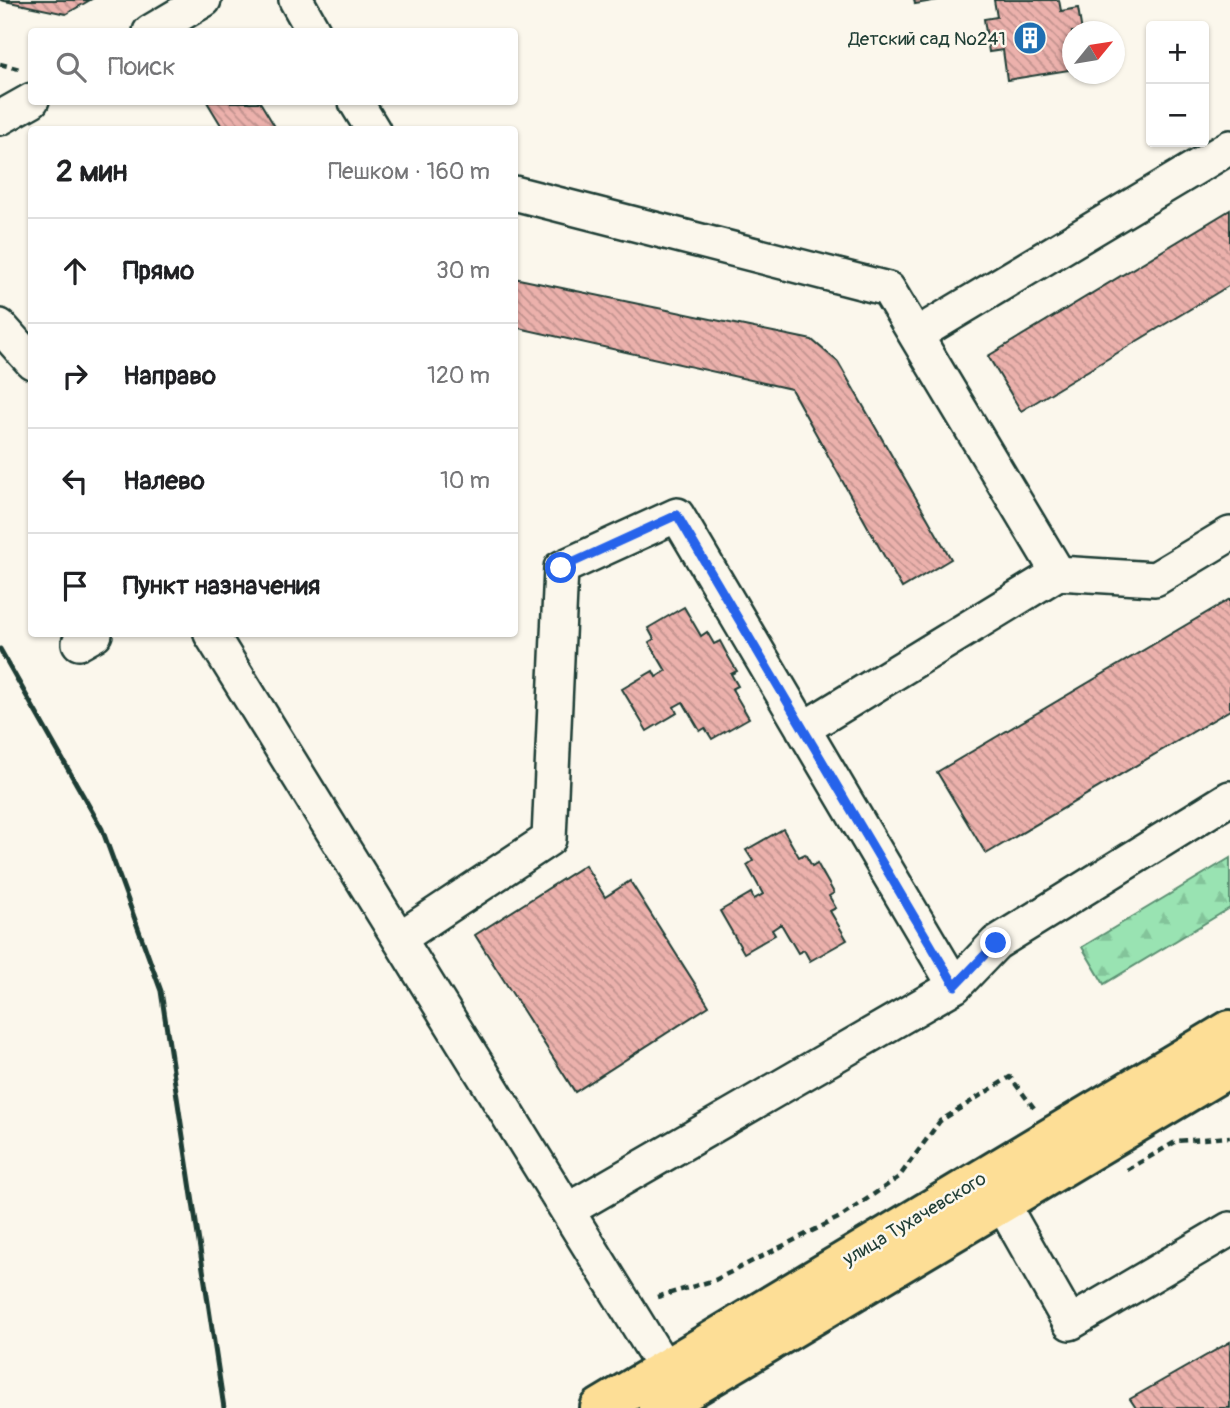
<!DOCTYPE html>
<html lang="ru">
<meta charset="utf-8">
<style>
:root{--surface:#fff;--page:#f2f2f2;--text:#202124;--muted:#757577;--line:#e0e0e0}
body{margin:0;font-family:Pangolin,sans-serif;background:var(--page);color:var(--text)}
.controls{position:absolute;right:21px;top:21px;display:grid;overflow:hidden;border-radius:7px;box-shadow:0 2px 5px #0004}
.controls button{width:63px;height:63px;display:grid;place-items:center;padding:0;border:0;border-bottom:2px solid var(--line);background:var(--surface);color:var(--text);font:35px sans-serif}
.compass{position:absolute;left:1062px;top:21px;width:63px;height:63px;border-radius:50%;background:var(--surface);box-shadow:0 2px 5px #0004;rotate:60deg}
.stop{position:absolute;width:21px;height:21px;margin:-16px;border:5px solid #2563eb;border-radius:50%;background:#fff}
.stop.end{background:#2563eb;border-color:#fff;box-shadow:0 2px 7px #0008}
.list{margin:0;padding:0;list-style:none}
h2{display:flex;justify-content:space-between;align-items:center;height:91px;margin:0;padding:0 28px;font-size:30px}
h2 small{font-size:23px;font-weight:400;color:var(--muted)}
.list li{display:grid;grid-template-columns:46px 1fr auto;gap:21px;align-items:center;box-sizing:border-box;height:105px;padding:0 28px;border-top:2px solid var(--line)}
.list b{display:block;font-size:26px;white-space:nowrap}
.list em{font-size:23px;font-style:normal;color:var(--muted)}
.icon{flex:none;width:38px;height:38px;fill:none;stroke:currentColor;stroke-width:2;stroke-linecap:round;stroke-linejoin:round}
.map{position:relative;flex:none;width:1230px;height:1408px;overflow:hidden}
.search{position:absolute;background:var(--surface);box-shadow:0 2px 5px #0004;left:28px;top:28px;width:490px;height:77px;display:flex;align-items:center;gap:18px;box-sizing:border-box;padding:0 24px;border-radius:7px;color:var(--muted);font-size:26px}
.panel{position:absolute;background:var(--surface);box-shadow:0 2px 5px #0004;left:28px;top:126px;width:490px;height:511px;border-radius:7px}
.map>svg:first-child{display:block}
.forest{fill:url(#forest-firs);stroke:#5c9073;stroke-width:2}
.building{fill:url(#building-back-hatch);stroke:#1f3d34;stroke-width:2}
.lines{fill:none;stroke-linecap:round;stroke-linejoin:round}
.minor-casing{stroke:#1f3d34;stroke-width:38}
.major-casing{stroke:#1f3d34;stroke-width:44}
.path{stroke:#1f3d34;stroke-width:4.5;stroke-dasharray:7 5;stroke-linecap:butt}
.minor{stroke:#fbf7ec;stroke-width:33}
.major{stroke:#fdde96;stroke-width:38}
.rail{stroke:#1f3d34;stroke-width:5}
.route{stroke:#2563eb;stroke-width:9}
.labels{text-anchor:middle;stroke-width:5;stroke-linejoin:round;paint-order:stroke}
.poi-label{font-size:19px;fill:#1f3d34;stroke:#fbf7ec;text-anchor:end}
.street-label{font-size:19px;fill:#1f3d34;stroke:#fbf7ec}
</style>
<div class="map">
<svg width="1230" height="1408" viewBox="0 0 1230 1408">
<defs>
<pattern id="forest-firs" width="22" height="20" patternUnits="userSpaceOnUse" patternTransform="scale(1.75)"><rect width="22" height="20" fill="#99e3b2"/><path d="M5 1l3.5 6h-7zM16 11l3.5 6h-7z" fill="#83c49a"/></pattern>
<pattern id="building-back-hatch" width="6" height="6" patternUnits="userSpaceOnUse" patternTransform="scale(1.75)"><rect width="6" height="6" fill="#ecb1ac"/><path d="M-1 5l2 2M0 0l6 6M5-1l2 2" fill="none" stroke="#bf918d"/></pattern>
</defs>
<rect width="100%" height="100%" fill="#fbf7ec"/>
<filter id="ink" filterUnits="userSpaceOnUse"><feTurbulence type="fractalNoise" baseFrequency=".0143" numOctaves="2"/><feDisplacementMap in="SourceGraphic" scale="14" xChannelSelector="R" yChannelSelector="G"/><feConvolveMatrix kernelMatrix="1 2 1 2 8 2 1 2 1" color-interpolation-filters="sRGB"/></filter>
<g filter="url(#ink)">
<path class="forest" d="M 1230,858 L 1230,908 L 1104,984 L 1082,947 Z"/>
<path class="building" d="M 0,0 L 90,0 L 66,14 Z
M 914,0 L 938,0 L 915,4 Z
M 994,0 L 1059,0 L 1061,11 L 1078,8 L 1082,32 L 1072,32 L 1072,44 L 1065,45 L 1069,70 L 1007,80 L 1003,50 L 989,52 L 984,19 L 997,17 Z
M 207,102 L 260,102 L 277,130 L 224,130 Z
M 1230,210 L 1230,285 L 1021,411 L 988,356 Z
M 514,278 L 812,340 L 838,362 L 951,559 L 902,588 L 791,389 L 514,327 Z
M 1230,599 L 1230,710 L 986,854 L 937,772 Z
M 684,607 L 701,636 L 707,632 L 714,644 L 720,641 L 728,656 L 737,671 L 731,674 L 738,686 L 732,689 L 749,718 L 712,739 L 705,728 L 700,731 L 683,702 L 674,707 L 677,713 L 647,731 L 622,689 L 653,671 L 656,677 L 666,671 L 649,642 L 654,639 L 648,628 Z
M 783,829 L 799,857 L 805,854 L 812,866 L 817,863 L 834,893 L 829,896 L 836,908 L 830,911 L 847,940 L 810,961 L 804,950 L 798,953 L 781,924 L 772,930 L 775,935 L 744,953 L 720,911 L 751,893 L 754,899 L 763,894 L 747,865 L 753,861 L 746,850 Z
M 585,865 L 605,897 L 630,881 L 709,1006 L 575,1092 L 475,935 Z
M 1230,1342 L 1230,1408 L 1136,1408 L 1130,1399 Z"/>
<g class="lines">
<defs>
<path id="minor" d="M 296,0 L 314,32
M 150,32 L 204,0
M 356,102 L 373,130
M 0,118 L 32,100
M 514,193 L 888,289 L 1058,573 L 1155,579 L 1230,534
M 0,326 L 32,362
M 916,335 L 1230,147
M 211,634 L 665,1369 L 669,1394
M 79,643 L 95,634
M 803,729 L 1058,573
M 400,938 L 549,839 L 561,568 L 677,515 L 955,986 L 568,1210
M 955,986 L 996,943 L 1230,798
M 990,1182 L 1070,1323 L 1230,1229"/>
<path id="major" d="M 600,1408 L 1230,1030
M 658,1408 L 1230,1067"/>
</defs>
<use href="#minor" class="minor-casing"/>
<use href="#major" class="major-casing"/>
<path class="path" d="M 0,64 L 23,70
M 1127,1170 L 1177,1141 L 1230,1137
M 657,1297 L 715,1280 L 842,1216 L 899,1177 L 940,1121 L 1010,1077 L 1034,1108"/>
<use href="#minor" class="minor"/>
<use href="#major" class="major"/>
<path class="rail" d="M 0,649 L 102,829 L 161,991 L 224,1408"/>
</g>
</g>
<g class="lines" filter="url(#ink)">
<path class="route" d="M 561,568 L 677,515 L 955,986 L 996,943"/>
</g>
<defs>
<symbol id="building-disc" viewBox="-11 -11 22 22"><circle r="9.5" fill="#1f6fb2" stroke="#fbf7ec"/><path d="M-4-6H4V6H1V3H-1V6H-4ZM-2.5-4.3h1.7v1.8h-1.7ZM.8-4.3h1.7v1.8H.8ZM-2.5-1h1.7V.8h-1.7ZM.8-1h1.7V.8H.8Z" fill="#fff"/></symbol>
</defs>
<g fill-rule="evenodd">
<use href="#building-disc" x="1011" y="19" width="38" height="38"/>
</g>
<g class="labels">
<g class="poi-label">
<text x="1006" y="45">Детский сад №241</text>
</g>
<g class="street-label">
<text transform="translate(914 1218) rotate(-31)" y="7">улица Тухачевского</text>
</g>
</g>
</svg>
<div class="controls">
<button>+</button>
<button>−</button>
</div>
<svg class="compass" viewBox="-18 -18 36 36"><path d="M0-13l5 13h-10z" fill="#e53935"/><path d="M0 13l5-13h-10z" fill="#757577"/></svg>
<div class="stop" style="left:561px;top:568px"></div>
<div class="stop end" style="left:996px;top:943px"></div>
<div class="search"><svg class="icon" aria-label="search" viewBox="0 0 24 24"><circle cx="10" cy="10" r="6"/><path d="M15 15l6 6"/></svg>Поиск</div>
<section class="panel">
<h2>2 мин<small>Пешком · 160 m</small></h2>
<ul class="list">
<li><svg class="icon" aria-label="ahead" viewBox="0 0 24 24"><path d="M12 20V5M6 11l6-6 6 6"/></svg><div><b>Прямо</b></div><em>30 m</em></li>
<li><svg class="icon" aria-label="right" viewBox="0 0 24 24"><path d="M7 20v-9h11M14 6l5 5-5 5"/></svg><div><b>Направо</b></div><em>120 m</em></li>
<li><svg class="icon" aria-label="left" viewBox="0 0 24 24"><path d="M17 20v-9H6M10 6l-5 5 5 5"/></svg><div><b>Налево</b></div><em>10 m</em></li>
<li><svg class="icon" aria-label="arrive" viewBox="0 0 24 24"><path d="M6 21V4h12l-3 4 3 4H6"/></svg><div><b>Пункт назначения</b></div></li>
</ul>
</section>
</div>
